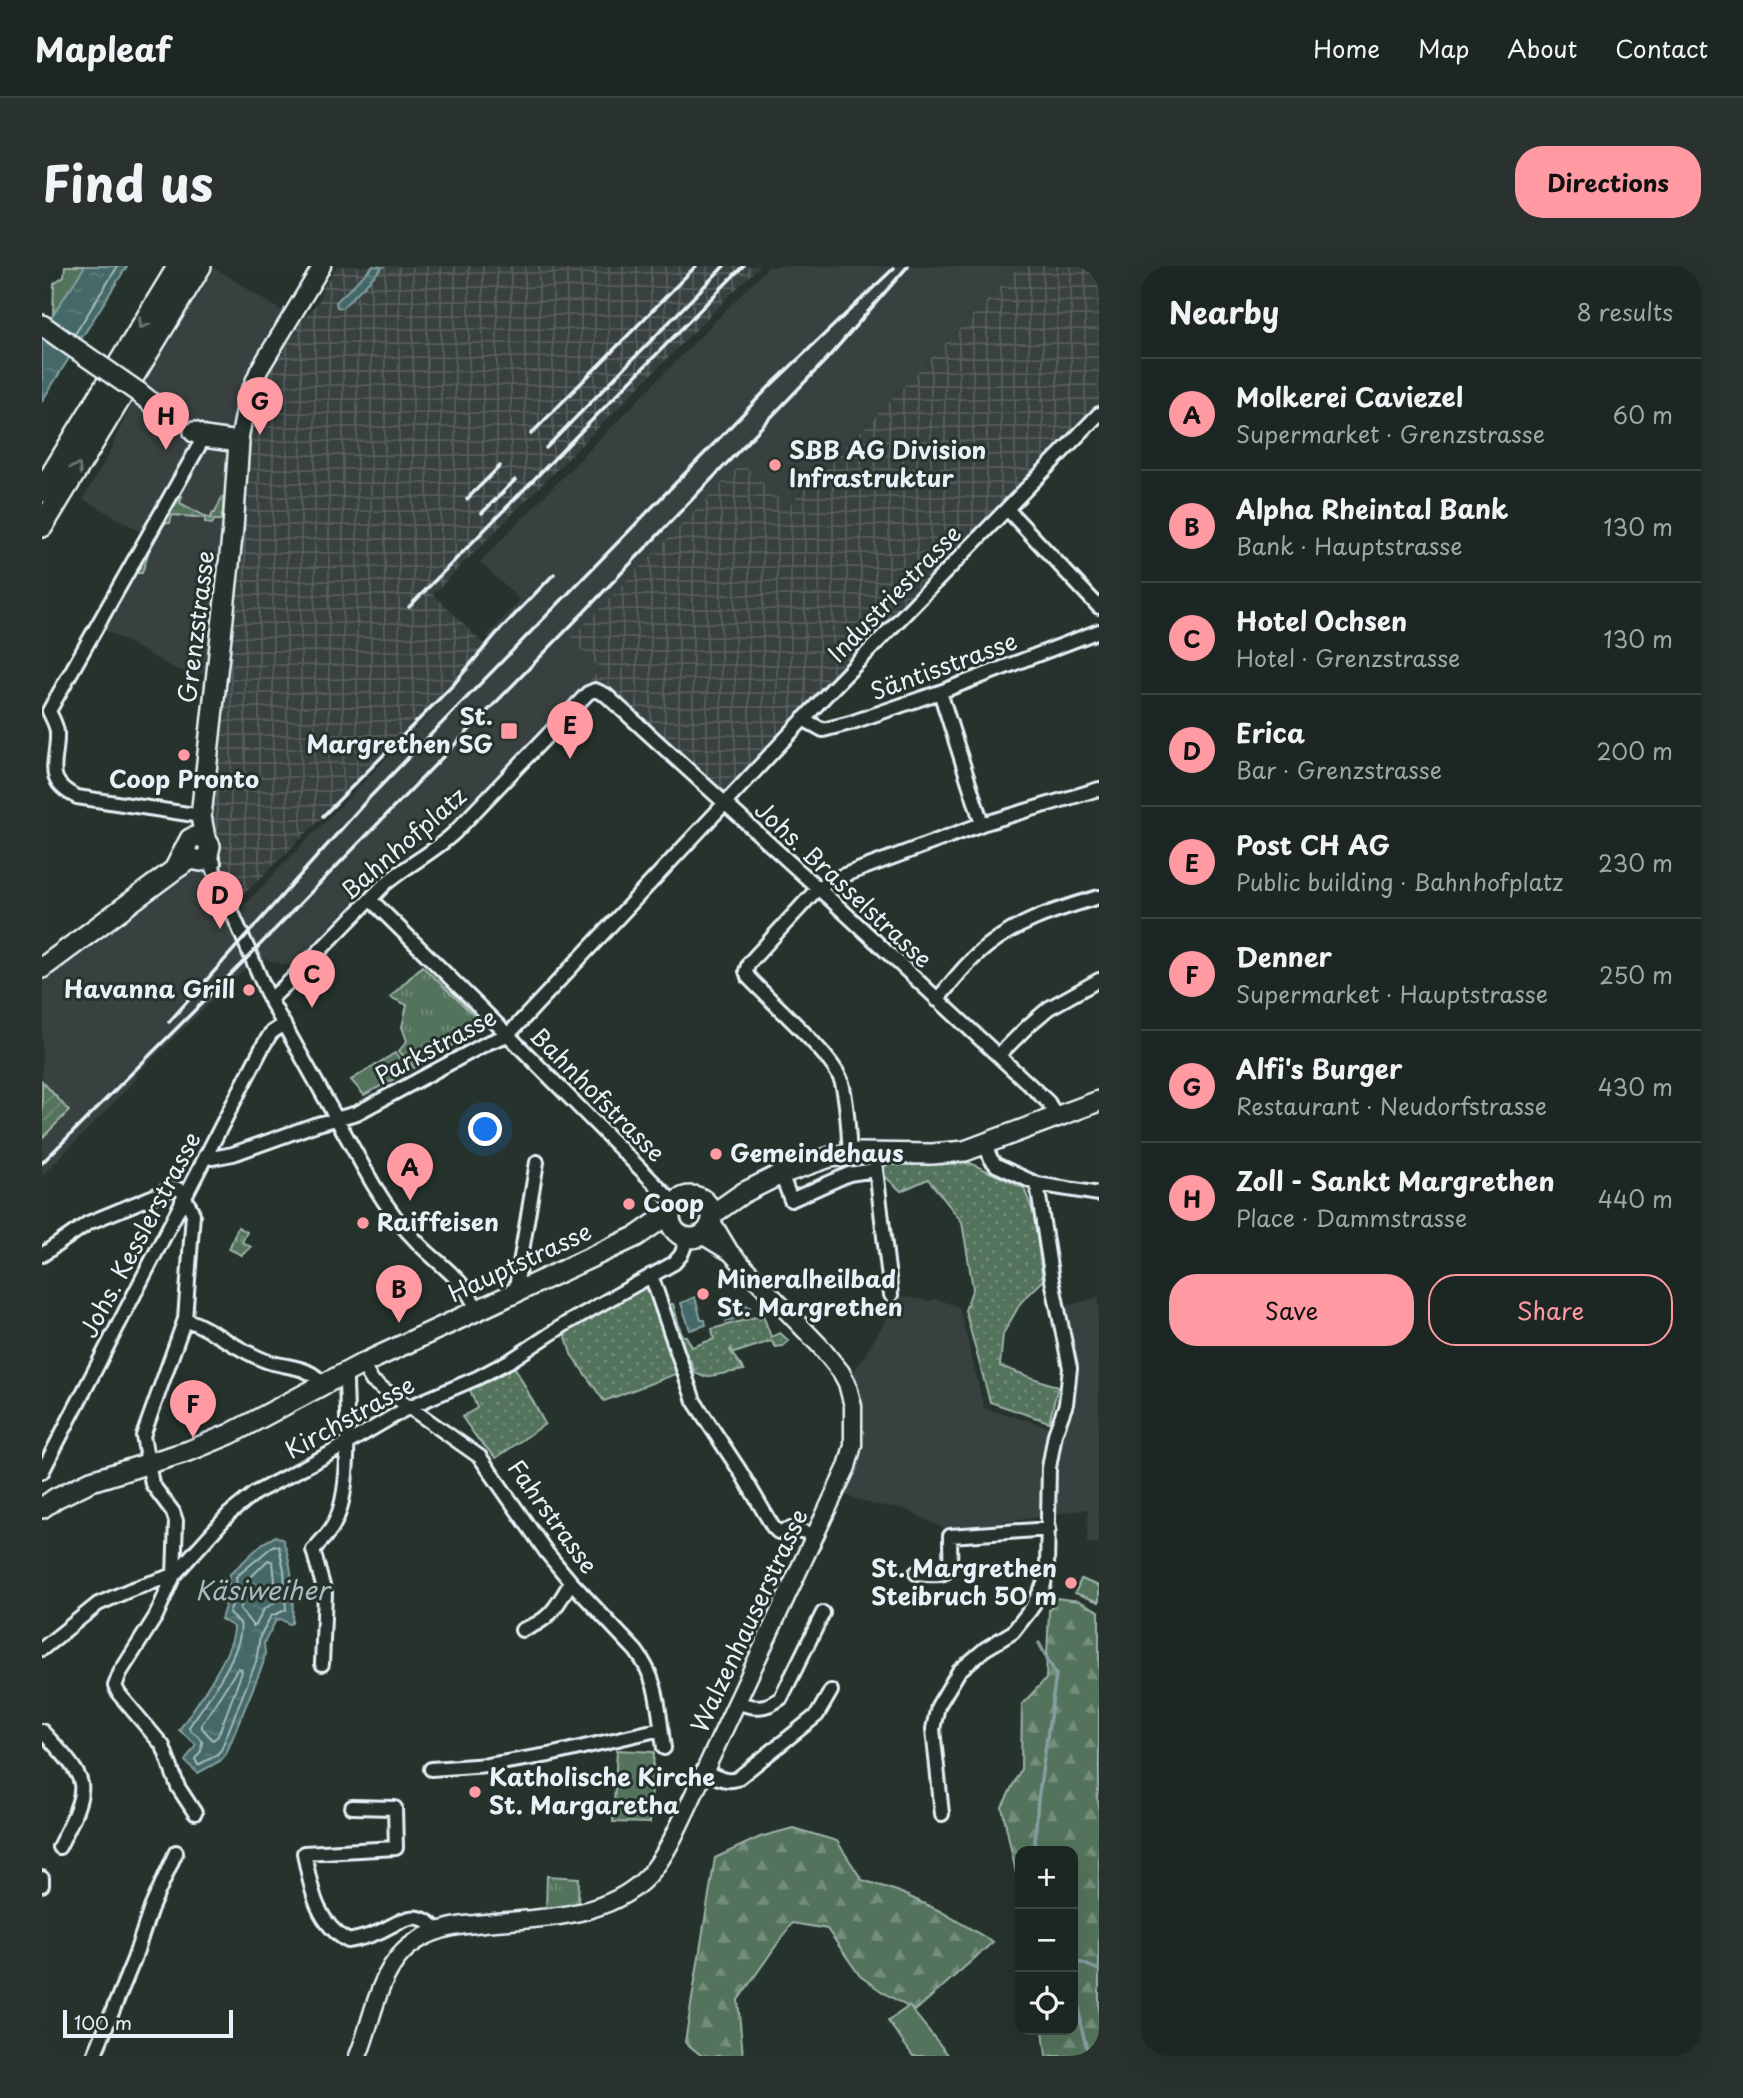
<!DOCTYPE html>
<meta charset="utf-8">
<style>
:root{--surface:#1c2622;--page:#29322f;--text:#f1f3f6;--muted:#a0a5a5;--line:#3a4340;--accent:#ff9aa2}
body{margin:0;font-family:"Playpen Sans",sans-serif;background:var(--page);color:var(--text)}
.controls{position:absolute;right:21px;bottom:21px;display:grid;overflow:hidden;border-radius:14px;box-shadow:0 7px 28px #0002}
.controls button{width:63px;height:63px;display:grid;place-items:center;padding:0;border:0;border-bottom:2px solid var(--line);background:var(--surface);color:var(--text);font:35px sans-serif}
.scale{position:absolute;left:21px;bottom:18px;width:170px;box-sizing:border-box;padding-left:7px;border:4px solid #e8f1f8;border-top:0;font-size:19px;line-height:24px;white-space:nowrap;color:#e8f1f8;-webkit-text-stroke:5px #26332d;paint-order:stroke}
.you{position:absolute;left:444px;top:864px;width:24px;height:24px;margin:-18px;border:5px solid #fff;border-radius:50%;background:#1a73e8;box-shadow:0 0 0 10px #1a73e833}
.badge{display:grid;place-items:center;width:46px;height:46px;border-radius:50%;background:var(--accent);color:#111;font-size:23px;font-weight:700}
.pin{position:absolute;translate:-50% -58px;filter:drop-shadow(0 2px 4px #0008)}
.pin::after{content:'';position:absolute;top:37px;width:24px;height:21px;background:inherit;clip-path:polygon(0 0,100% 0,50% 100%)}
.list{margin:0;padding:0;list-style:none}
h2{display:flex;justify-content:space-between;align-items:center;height:91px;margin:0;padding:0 28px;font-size:30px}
h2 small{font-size:23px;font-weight:400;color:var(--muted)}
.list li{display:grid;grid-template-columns:46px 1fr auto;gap:21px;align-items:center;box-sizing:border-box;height:112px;padding:0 28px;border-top:2px solid var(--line)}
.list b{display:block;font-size:26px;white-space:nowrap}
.list p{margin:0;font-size:23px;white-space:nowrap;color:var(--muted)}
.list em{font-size:23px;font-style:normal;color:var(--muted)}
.actions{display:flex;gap:14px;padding:21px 28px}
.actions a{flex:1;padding:16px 0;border:2px solid var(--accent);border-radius:28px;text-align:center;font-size:24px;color:var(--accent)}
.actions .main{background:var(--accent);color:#111}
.icon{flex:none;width:38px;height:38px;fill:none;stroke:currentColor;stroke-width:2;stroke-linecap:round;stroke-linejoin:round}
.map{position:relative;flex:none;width:1057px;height:1790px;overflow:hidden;border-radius:28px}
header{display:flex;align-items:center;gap:42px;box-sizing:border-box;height:98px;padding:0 35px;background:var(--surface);border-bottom:2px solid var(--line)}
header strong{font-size:33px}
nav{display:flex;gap:38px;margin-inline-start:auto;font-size:24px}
.intro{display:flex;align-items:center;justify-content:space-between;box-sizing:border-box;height:168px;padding:0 42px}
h1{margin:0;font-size:49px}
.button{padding:18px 32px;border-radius:28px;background:var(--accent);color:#111;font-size:24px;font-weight:700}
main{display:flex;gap:42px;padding:0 42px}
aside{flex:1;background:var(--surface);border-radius:28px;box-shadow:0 7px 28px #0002}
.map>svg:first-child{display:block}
.built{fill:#394140}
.industrial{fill:url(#industrial-grid)}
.grass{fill:url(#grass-dots);stroke:#9eb2aa;stroke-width:2}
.forest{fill:url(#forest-firs);stroke:#9eb2aa;stroke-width:2}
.park{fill:url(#park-tufts);stroke:#9eb2aa;stroke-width:2}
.garden{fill:url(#garden-furrows);stroke:#9eb2aa;stroke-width:2}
.pitch{fill:#53735c;stroke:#9eb2aa;stroke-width:2}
.water{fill:url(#water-ripples);stroke:#869fa1;stroke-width:2}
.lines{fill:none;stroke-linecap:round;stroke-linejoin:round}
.shore{stroke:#a6bbbe;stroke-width:2}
.stream{stroke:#869fa1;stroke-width:3.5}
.primary-tunnel{stroke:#43504b;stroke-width:19;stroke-dasharray:19 10;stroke-linecap:butt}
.street-casing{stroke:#e8f1f8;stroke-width:18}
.secondary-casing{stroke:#e8f1f8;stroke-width:21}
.primary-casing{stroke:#e8f1f8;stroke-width:24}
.highway-casing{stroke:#e8f1f8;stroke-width:26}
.street{stroke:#26332d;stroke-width:12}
.secondary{stroke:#26332d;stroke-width:16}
.primary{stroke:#26332d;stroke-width:19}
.highway{stroke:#26332d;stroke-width:21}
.rail{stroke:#e8f1f8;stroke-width:3.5}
.primary-bridge-casing{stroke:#e8f1f8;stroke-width:24;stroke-linecap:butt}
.primary-bridge{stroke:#26332d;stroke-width:19}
.oneway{stroke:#6a7674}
.poi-dot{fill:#ff9aa2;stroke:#26332d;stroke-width:2.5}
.labels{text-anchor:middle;stroke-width:6;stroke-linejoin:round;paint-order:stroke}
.poi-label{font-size:24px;font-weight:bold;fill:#e8f1f8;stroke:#26332d;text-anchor:start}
.street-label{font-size:24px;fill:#e8f1f8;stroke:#26332d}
.water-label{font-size:26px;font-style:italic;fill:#a6bbbe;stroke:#26332d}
</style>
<header>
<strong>Mapleaf</strong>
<nav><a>Home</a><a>Map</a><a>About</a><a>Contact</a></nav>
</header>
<div class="intro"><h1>Find us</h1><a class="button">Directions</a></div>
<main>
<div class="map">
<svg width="1057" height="1790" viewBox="0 0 1057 1790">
<defs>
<pattern id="industrial-grid" width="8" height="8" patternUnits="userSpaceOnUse" patternTransform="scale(1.75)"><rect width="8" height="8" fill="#394140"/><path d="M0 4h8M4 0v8" fill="none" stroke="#565d5c"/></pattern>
<pattern id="grass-dots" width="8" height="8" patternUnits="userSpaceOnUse" patternTransform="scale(1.75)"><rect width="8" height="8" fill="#53735c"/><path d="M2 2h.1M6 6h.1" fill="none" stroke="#748e7c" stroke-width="1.8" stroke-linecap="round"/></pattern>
<pattern id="forest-firs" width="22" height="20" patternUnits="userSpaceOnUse" patternTransform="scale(1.75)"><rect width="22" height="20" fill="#53735c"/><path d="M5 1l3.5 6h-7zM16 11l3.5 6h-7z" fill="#748e7c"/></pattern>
<pattern id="park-tufts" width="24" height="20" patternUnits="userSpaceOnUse" patternTransform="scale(1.75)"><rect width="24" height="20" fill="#53735c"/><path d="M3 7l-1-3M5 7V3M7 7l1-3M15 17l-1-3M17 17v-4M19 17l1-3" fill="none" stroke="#748e7c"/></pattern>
<pattern id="garden-furrows" width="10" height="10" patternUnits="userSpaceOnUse" patternTransform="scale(1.75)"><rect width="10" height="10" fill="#53735c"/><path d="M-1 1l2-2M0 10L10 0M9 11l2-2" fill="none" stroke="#748e7c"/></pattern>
<pattern id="water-ripples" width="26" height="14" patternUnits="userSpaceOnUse" patternTransform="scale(1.75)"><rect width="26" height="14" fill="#446967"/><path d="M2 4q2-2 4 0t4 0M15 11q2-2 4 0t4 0" fill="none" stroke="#5f7f7e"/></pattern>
</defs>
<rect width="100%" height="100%" fill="#26332d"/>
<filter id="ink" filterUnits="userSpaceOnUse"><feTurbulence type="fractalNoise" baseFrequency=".0143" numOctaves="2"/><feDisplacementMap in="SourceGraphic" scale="14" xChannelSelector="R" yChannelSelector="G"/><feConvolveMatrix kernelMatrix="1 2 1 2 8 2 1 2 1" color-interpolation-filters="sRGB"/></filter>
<g filter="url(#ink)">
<path class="built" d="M 727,0 L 978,0 L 744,241 L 700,198 L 528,374 L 559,403 L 423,542 L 338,609 L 249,700 L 215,691 L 95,808 L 94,813 L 0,910 L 0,872 L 27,845 L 0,815 L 0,702 L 132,604 L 164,598 L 198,666 L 204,657 L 201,640 L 412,423 L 447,383 L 446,369 L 478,334 L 438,296 Z
M 173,2 L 240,45 L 205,133 L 174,409 L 135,404 L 56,360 L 107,270 L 41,233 L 71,181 L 70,180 L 92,133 Z
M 849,1029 L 889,1035 L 893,1033 L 917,1041 L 942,1142 L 1010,1162 L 1021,1133 L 1025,1040 L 1057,1031 L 1057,1278 L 1045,1276 L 1046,1243 L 907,1265 L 863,1243 L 830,1238 L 793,1226 L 805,1201 L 805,1117 L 847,1050 Z"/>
<path class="industrial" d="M 295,0 L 717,0 L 391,328 L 447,383 L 412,423 L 202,628 L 185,638 L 161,537 L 193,228 L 217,104 L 277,35 L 280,23 Z
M 978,0 L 1057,0 L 1057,149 L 682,538 L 553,424 L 547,415 L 559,403 L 527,374 L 700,197 L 745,241 Z"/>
<path class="grass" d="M 136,228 L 140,230 L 138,237 L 168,253 L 171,247 L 173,247 L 180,231 L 182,233 L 180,254 L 172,254 L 170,258 L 163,257 L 163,252 L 130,249 L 128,257 L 123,257 L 107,285 L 100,307 L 95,307 L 103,284 Z
M 928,897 L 982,922 L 992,949 L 1001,1015 L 979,1036 L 961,1068 L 958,1100 L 1016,1121 L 1007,1156 L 948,1136 L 923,1044 L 931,1022 L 920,956 L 886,913 L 859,925 L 838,906 L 845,898 Z
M 613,1009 L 617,1011 L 627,1038 L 631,1038 L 640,1070 L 644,1070 L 650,1081 L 672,1073 L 670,1063 L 721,1049 L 729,1071 L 738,1067 L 747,1075 L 741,1080 L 734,1081 L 729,1075 L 692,1087 L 689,1083 L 688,1085 L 702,1104 L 662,1111 L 653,1107 L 648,1093 L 642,1093 Z
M 603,1016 L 608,1018 L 639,1106 L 562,1135 L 529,1088 L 522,1064 Z
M 471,1098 L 503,1158 L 454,1192 L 435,1172 L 420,1151 L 435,1142 L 427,1121 Z"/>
<path class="forest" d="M 23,0 L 55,0 L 31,42 L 11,47 L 12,17 L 22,10 Z
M 1014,1332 L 1037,1335 L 1057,1345 L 1057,1517 L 1055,1532 L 1057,1539 L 1057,1790 L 1004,1790 L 1001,1764 L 1031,1764 L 1031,1585 L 978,1585 L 978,1625 L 960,1541 L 979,1503 L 980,1438 L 1004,1413 L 1007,1344 Z
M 751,1562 L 795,1575 L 820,1614 L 855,1625 L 898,1645 L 951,1676 L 873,1745 L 842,1727 L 818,1710 L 785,1663 L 750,1657 L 696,1734 L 701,1790 L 660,1790 L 643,1776 L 673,1592 L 718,1571 Z"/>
<path class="park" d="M 380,700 L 437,754 L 434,765 L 372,802 L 357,785 L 365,775 L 360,761 L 365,739 L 348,731 Z
M 353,787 L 369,804 L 322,829 L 309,814 Z
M 196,961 L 205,966 L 200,976 L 209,981 L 200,989 L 187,983 Z
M 505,1610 L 537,1612 L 536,1638 L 504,1644 Z"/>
<path class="garden" d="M 0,815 L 27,845 L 0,872 Z"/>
<path class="pitch" d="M 1039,1313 L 1057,1320 L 1057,1336 L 1033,1327 Z
M 575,1484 L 612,1486 L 608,1557 L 571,1556 Z
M 867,1740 L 907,1790 L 871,1790 L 846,1755 Z"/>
<path class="water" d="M 43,0 L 85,0 L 0,135 L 0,65 Z
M 331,0 L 341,1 L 300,42 L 295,41 L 294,36 Z
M 653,1031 L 659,1054 L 663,1054 L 664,1059 L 648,1064 L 639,1037 Z
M 701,1037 L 708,1041 L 708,1049 L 684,1055 L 682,1043 Z
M 234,1270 L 241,1274 C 251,1300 252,1329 250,1357 L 247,1358 L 238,1353 L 234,1354 L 222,1377 L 223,1387 L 221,1398 L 184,1488 L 178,1495 L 156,1507 L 143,1495 L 154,1478 L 137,1464 C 152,1442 193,1385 192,1361 L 179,1353 L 188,1324 L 186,1314 L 188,1308 L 221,1277 Z"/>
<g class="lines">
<path class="shore" d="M 33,68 L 76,0
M 232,1279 L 237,1281 L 242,1304 L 244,1344 L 229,1350 L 218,1370 L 214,1396 L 179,1484 L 173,1490 L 156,1499 L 153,1493 L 159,1485 L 160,1476 L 156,1470 L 148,1464 L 147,1461 C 162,1439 204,1382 198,1357 L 187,1347 L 195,1325 L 194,1311 Z
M 226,1294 L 231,1296 L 235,1335 L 222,1343 L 214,1359 L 211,1360 L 198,1343 L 204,1326 L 204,1316 Z
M 196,1402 L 199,1403 L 200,1406 L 176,1470 L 171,1474 L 160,1462 L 160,1458 Z"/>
<path class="stream" d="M 992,1585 L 996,1534 L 1014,1409 L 997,1377
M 1031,1680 L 1035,1695 L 1038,1757 L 1047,1790
M 1035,1695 L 1057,1704"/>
<path class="primary-tunnel" d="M 126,150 L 152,166"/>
<defs>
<path id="street" d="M 965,243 L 1057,341
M 898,426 L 940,558
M 761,453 L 781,464 L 808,457 L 898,426 L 1057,365
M 159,550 L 35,531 C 0,514 16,497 15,467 C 15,460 10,452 7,445 L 162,171
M 167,585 L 172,597 L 171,602 L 227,732 L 331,918 C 344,940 360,961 378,979 C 400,1001 423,1014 435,1044
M 328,633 L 466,769 L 632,937
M 227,732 L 233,729 L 250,713 L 343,618 C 365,599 391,587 412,567 L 546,427 L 553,424 L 564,429 L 788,633 L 1006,836 L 1015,851
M 895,734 C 908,719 920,702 935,689 C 969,657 1013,644 1057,631
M 957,789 L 987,759 L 1007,742 L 1057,714
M 943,879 L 949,893 L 954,899 L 995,918 L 1057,928
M 832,887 L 849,1029
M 808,888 C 806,865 806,840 800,817 C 793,791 727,734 706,711 L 704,705 L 707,697 L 776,622 L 789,614 L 940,558 L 1057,523
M 164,889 L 170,892 L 191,888 L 272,859 L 315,847 L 445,777 L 466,769 L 786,427 L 1057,148
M 739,908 L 749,934 L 807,908 L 833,904
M 140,934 L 147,939 L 151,948 L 143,1053 L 101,1170 L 110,1218 L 131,1246 L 134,1255 L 132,1309 L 114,1350 L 78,1407 L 73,1420 L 77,1428 L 121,1480 L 136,1521 L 153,1547
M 0,989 L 46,957 L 129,923 L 134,922 L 144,927
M 609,1009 L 652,1135 L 698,1205 L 731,1261 L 736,1266 L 749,1263 L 773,1268
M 473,1027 L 495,896
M 143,1053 C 173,1064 197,1086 227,1096 C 247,1102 269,1100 281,1119
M 320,1098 L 330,1115 L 438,1191 L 505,1287 L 529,1316 L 594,1385 C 618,1417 616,1444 622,1482
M 0,1206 L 221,780 L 229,767 L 242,758
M 874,1307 C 914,1311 908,1307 908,1270 L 1007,1263
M 480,1364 C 508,1355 515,1340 529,1316
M 0,1383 L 56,1338 L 88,1324 L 132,1309 L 187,1248 L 213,1227 L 287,1188 L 367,1141 L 435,1112 L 469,1094 L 525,1057 L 632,997 L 639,989 L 646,972
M 280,1398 L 283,1327 L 271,1284 C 278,1276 287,1268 292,1258 C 310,1225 305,1154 304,1115 L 301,1109
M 695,1436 C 712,1443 724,1443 739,1432 L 781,1347
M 0,1465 C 11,1478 37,1502 39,1518 C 42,1535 24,1566 17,1581
M 389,1503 L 446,1499 L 507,1489 L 619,1463
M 663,1506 C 674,1510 683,1517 695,1513 L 775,1449 L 789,1425
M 310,1541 L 353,1542 L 354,1582 L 262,1587 C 269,1621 273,1656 306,1675 C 317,1673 328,1670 339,1665 C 360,1655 375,1641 395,1664
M 900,1548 L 891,1463 L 896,1440 L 917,1405 L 943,1383 L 971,1366 L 989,1343 L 1002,1318 L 1005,1301 L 1007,1202 L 1013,1168 L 1024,1138 L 1028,1102 L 1010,1014 L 995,918
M 0,1612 L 0,1619
M 52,1790 L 92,1693 L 109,1642 L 134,1586"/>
<path id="secondary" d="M 197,176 L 205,133 L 217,104 L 280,0
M 660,969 L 686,985
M 316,1790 C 330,1757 334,1715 360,1687 C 379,1667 406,1660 433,1658 C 493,1651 570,1656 612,1603 C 625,1586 634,1566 643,1547 L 805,1201 L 811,1179 L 811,1140 L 805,1117 L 799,1106 L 778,1080 L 688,986 L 670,956"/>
<path id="primary" d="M 0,59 L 21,74
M 96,126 L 126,150
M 152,166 L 162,171 L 197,176 L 191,262 L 159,550 L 163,572
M 132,604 L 148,573 C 156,568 164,571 168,580 L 166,589 L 159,595 L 149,593 L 143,585
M 0,702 L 132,604 L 149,593
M628 951a21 21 0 1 1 42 0a21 21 0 1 1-42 0Z
M 671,948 L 701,927 L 739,908 L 788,891 L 817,887 L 890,888 L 923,885 L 1057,835
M 0,1242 L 14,1232 L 49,1215 L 147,1185 L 188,1168 L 320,1098 L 595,970 L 628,947"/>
<path id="highway" d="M 0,225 L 137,0
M 0,260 L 158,0"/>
</defs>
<use href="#street" class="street-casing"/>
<use href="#secondary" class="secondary-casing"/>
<use href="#primary" class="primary-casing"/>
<use href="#highway" class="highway-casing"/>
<use href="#street" class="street"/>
<use href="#secondary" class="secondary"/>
<use href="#primary" class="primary"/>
<use href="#highway" class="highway"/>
<path class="rail" d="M 489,168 L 654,0
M 504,182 L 682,0
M 425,233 L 458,200
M 440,247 L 473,214
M 367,341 L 701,0
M 281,550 L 411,419 L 454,368 L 512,308
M 127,756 L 327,532 L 728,120 L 852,2
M 0,897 L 208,689 L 543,345 L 784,94 L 866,0"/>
<defs>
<path id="primary-bridge" d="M 21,74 L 96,126"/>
</defs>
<use href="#primary-bridge" class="primary-bridge-casing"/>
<use href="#primary-bridge" class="primary-bridge"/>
</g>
<defs><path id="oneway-chevron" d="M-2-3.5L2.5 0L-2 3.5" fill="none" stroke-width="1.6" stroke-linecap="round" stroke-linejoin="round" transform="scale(1.75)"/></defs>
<g class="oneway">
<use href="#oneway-chevron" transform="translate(101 58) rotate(121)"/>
<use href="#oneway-chevron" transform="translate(35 202) rotate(-59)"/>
</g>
</g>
<g class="poi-dot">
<circle cx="733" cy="199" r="7"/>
<rect x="458" y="456" width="18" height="18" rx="3.5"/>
<circle cx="142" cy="489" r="7"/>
<circle cx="207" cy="724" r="7"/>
<circle cx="674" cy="888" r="7"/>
<circle cx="587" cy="938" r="7"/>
<circle cx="321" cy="957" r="7"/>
<circle cx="661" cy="1028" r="7"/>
<circle cx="1029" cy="1317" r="7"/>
<circle cx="433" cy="1526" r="7"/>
</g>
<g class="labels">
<g class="poi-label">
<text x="747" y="193">SBB AG Division<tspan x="747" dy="28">Infrastruktur</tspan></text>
<text x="451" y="459" text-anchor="end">St.<tspan x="451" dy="28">Margrethen SG</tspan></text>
<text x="142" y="522" text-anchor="middle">Coop Pronto</text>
<text x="193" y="732" text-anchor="end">Havanna Grill</text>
<text x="688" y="896">Gemeindehaus</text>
<text x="601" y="946">Coop</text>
<text x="335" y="965">Raiffeisen</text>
<text x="675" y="1022">Mineralheilbad<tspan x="675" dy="28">St. Margrethen</tspan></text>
<text x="1015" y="1311" text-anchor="end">St. Margrethen<tspan x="1015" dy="28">Steibruch 50 m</tspan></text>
<text x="447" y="1520">Katholische Kirche<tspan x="447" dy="28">St. Margaretha</tspan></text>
</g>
<g class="street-label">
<text transform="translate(853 328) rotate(-46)" y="8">Industriestrasse</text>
<text transform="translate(155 361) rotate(-83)" y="8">Grenzstrasse</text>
<text transform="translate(902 401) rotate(-20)" y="8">Säntisstrasse</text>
<text transform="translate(362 578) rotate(-41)" y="8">Bahnhofplatz</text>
<text transform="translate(801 619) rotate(43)" y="8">Johs. Brasselstrasse</text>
<text transform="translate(394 781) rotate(-28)" y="8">Parkstrasse</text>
<text transform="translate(555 829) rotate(45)" y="8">Bahnhofstrasse</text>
<text transform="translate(99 969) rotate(-62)" y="8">Johs. Kesslerstrasse</text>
<text transform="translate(478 997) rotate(-25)" y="8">Hauptstrasse</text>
<text transform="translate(308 1152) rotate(-29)" y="8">Kirchstrasse</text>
<text transform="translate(510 1251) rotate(54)" y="8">Fahrstrasse</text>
<text transform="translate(708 1355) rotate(-65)" y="8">Walzenhauserstrasse</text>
</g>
<g class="water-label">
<text x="220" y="1334">Käsiweiher</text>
</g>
</g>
</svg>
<div class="controls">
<button>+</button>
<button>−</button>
<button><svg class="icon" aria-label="locate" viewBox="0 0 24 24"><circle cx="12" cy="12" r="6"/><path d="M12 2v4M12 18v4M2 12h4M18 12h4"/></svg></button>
</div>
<div class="scale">100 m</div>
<div class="you"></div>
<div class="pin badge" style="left:368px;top:935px">A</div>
<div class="pin badge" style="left:357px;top:1057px">B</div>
<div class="pin badge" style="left:270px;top:742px">C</div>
<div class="pin badge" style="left:178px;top:663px">D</div>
<div class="pin badge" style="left:528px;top:493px">E</div>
<div class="pin badge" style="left:151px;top:1172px">F</div>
<div class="pin badge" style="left:218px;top:169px">G</div>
<div class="pin badge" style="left:124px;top:184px">H</div>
</div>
<aside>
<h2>Nearby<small>8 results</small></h2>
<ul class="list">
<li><span class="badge">A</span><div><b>Molkerei Caviezel</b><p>Supermarket · Grenzstrasse</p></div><em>60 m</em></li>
<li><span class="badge">B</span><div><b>Alpha Rheintal Bank</b><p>Bank · Hauptstrasse</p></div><em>130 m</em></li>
<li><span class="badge">C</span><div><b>Hotel Ochsen</b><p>Hotel · Grenzstrasse</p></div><em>130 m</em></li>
<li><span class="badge">D</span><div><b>Erica</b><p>Bar · Grenzstrasse</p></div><em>200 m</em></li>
<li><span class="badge">E</span><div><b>Post CH AG</b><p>Public building · Bahnhofplatz</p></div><em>230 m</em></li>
<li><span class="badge">F</span><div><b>Denner</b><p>Supermarket · Hauptstrasse</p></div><em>250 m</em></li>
<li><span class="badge">G</span><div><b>Alfi's Burger</b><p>Restaurant · Neudorfstrasse</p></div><em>430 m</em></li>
<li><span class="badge">H</span><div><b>Zoll - Sankt Margrethen</b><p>Place · Dammstrasse</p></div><em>440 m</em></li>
</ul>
<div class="actions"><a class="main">Save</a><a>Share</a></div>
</aside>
</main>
